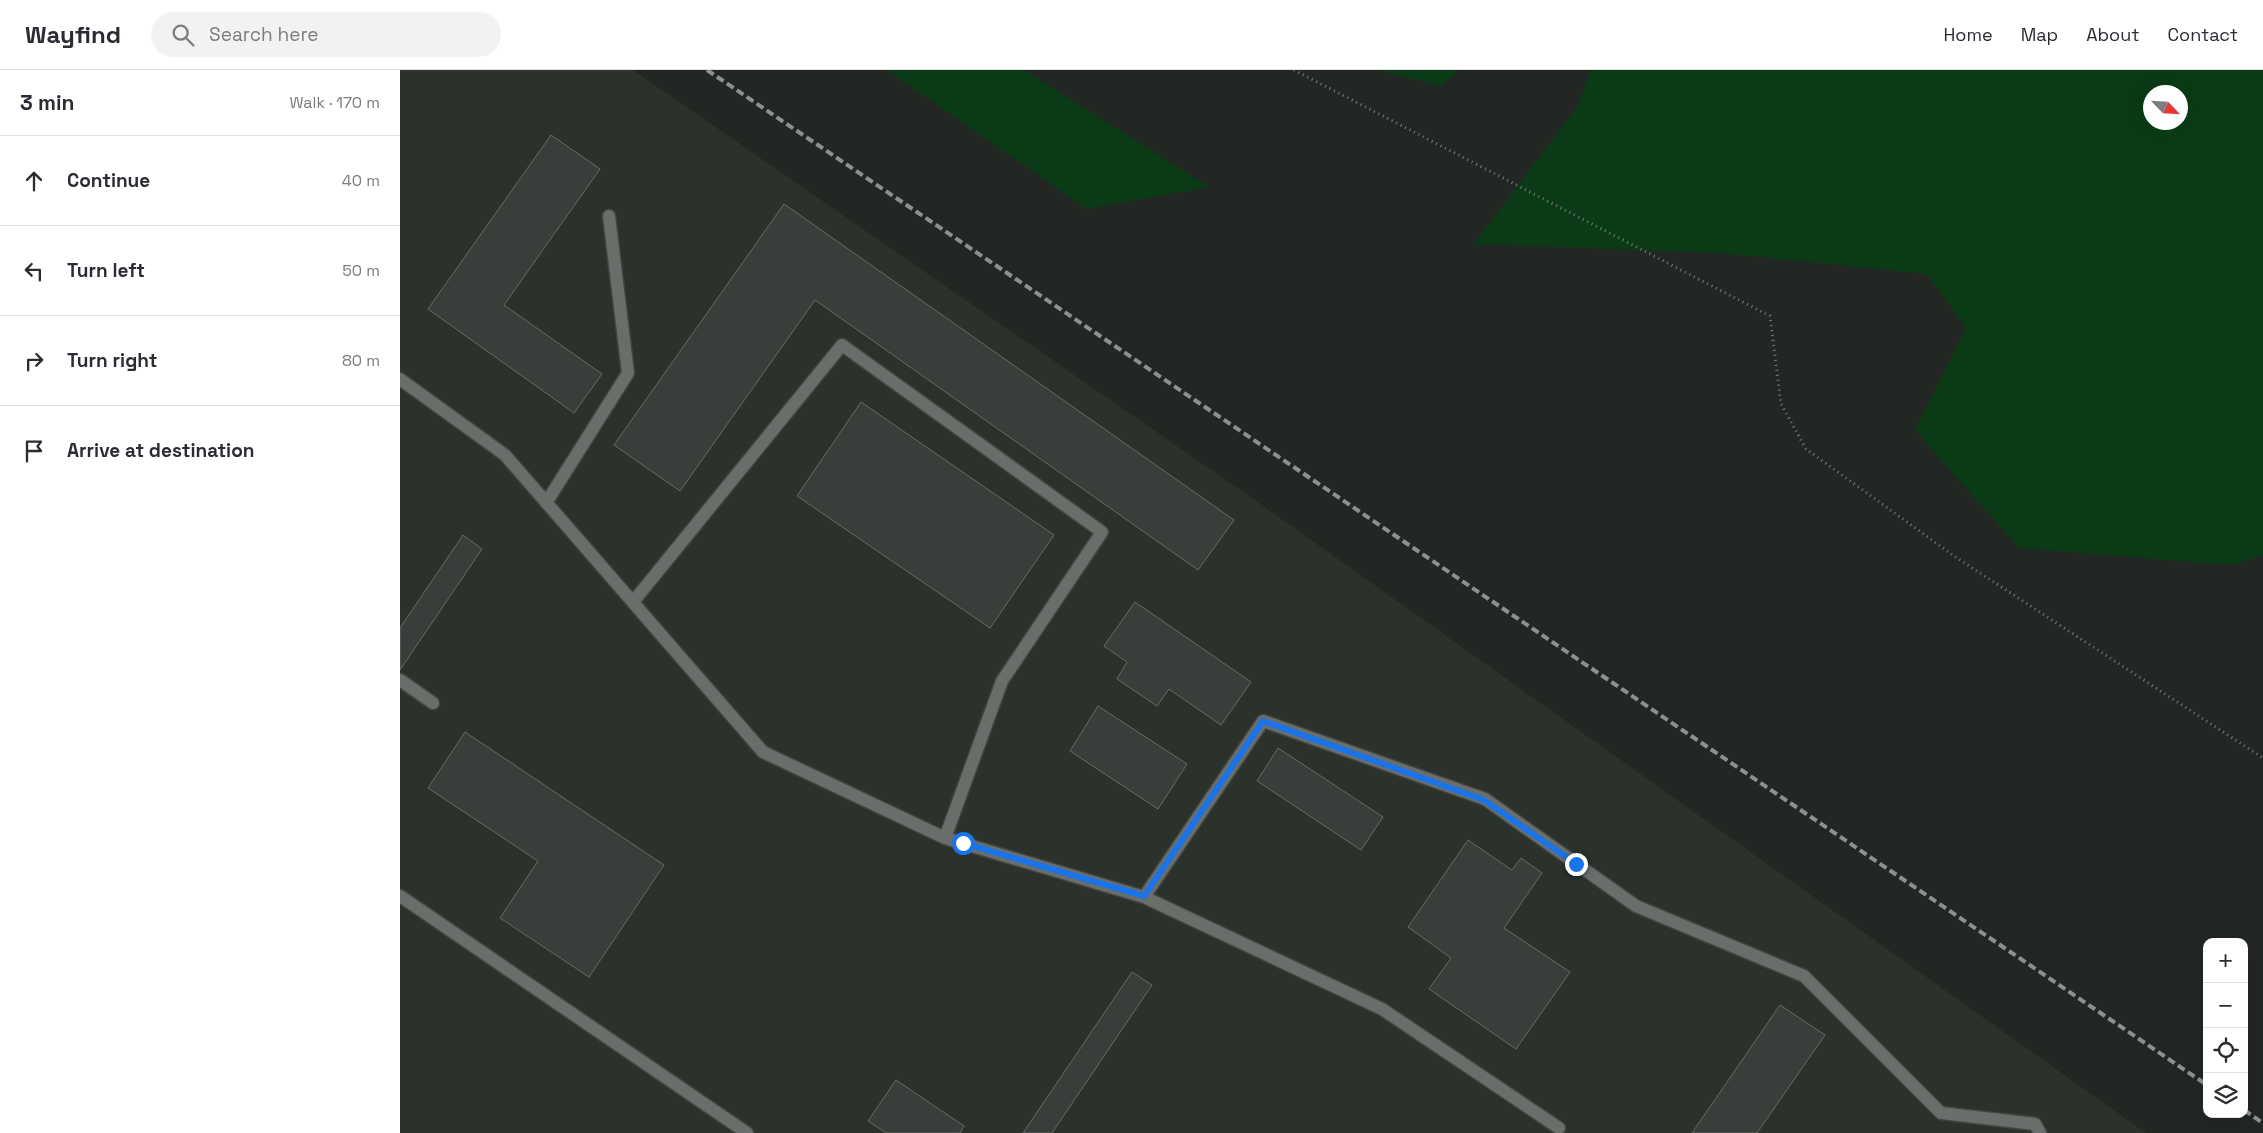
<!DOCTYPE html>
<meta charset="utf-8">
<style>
:root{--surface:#fff;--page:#f2f2f3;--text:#2b2b33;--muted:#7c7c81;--line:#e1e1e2}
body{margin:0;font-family:"Space Grotesk",sans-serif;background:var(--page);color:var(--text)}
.controls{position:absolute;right:15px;bottom:15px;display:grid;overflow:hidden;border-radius:10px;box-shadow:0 5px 20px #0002}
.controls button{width:45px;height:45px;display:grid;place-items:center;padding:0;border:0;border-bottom:1px solid var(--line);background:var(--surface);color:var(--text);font:25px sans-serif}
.compass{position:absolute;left:1743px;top:15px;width:45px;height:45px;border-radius:50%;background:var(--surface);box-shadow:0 5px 20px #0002;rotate:115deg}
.stop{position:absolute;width:15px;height:15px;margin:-11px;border:4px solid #1a73e8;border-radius:50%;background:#fff}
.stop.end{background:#1a73e8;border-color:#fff;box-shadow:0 1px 5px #0008}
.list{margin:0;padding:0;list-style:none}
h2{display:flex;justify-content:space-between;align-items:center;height:65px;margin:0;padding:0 20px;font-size:21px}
h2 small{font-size:16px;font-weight:400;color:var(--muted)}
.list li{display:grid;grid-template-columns:32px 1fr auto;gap:15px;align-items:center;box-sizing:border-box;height:90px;padding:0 20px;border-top:1px solid var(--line)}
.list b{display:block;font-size:19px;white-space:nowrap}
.list em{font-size:16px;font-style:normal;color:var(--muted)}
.icon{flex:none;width:28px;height:28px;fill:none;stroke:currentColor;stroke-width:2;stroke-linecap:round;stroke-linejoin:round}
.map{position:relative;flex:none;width:1863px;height:1063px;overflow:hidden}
header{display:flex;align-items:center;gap:30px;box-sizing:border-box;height:70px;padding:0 25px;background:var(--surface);border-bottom:1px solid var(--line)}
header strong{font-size:24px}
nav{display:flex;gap:28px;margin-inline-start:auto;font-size:18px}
.search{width:350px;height:45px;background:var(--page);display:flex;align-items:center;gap:12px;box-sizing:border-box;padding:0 18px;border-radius:28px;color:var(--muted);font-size:19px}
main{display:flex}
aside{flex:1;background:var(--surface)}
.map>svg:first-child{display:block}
.built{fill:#2a322b}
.green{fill:#0a3b16;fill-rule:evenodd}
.building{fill:#3a3e3a;stroke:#676b67}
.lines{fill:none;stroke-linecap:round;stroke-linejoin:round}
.lane-casing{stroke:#424442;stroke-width:15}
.path{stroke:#797c79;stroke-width:3;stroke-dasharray:1 4;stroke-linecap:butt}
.lane{stroke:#6a6e6a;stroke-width:12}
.rail{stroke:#8d908e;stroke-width:4;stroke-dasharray:8 4;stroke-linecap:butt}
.route{stroke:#1a73e8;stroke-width:6}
</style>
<header>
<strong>Wayfind</strong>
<div class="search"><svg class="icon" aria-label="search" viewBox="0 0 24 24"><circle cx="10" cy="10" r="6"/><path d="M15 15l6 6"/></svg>Search here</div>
<nav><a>Home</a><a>Map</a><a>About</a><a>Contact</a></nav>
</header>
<main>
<aside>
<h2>3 min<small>Walk · 170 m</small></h2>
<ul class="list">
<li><svg class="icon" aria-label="ahead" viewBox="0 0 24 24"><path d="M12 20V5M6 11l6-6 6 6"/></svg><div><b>Continue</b></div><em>40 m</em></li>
<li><svg class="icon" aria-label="left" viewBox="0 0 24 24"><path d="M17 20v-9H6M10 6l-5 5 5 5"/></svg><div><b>Turn left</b></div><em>50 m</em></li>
<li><svg class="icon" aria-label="right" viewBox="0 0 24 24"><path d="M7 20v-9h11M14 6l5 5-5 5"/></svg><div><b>Turn right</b></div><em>80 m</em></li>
<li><svg class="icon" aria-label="arrive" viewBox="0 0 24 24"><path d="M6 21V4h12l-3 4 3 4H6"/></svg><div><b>Arrive at destination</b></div></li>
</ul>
</aside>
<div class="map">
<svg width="1863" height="1063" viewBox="0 0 1863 1063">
<rect width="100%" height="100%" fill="#232724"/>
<path class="built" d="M 0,0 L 233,0 L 852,428 L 1746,1063 L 0,1063 Z"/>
<path class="green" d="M 487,0 L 624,0 L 809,117 L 687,139 Z
M 978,0 L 1058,0 L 1041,16 Z
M 1191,0 L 1863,0 L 1863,485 L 1833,495 L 1619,478 L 1515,360 L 1566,258 L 1527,204 L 1321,183 L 1074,174 L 1177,37 ZM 1780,22 L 1780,52 L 1750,52 L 1750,22 Z"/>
<path class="building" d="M 151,65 L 200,99 L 104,235 L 202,304 L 174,343 L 28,239 Z
M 384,134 L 834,450 L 798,500 L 415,230 L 280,421 L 214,375 Z
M 461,332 L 654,465 L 590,558 L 397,426 Z
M 63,465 L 82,479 L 0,600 L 0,558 Z
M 735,532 L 851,612 L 821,655 L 769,619 L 757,636 L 717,609 L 727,592 L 704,576 Z
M 698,636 L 787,694 L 758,739 L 670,681 Z
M 65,662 L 264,795 L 189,907 L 100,848 L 138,791 L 28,718 Z
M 878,678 L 983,747 L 961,780 L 857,711 Z
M 1068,770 L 1112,800 L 1121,788 L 1142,803 L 1104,858 L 1170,902 L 1116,979 L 1029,919 L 1051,888 L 1008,857 Z
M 732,902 L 752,915 L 652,1063 L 623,1063 Z
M 1380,935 L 1425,965 L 1357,1063 L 1292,1063 Z
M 496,1010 L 564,1056 L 560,1063 L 486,1063 L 468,1051 Z"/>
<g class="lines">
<defs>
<path id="lane" d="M 0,309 L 105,385 L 363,682 L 545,768 L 744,827 L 982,939 L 1159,1058
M 146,433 L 228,303 L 209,146
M 233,532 L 442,275 L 702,462 L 602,611 L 545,768
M 0,610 L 33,633
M 0,826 L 347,1063
M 744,827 L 863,651 L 1085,729 L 1236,836 L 1404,906 L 1541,1043 L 1635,1054 L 1640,1063"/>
</defs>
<use href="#lane" class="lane-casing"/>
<path class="path" d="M 894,0 L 1370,246 L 1381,334 L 1406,379 L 1554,486 L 1863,688"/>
<use href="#lane" class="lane"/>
<path class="rail" d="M 307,0 L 1807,1015
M 1844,1040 L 1863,1053"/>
</g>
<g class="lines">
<path class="route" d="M 563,773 L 744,826 L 863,651 L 1084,730 L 1176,794"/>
</g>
</svg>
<div class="controls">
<button>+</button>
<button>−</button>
<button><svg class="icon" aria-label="locate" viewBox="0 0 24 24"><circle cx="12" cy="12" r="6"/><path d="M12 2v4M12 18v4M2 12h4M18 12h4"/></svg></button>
<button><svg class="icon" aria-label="layers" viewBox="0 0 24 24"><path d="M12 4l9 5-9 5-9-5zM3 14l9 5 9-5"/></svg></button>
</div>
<svg class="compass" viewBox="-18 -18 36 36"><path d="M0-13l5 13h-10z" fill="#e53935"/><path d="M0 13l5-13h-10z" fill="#7c7c81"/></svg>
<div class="stop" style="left:563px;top:773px"></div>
<div class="stop end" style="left:1176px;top:794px"></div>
</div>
</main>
